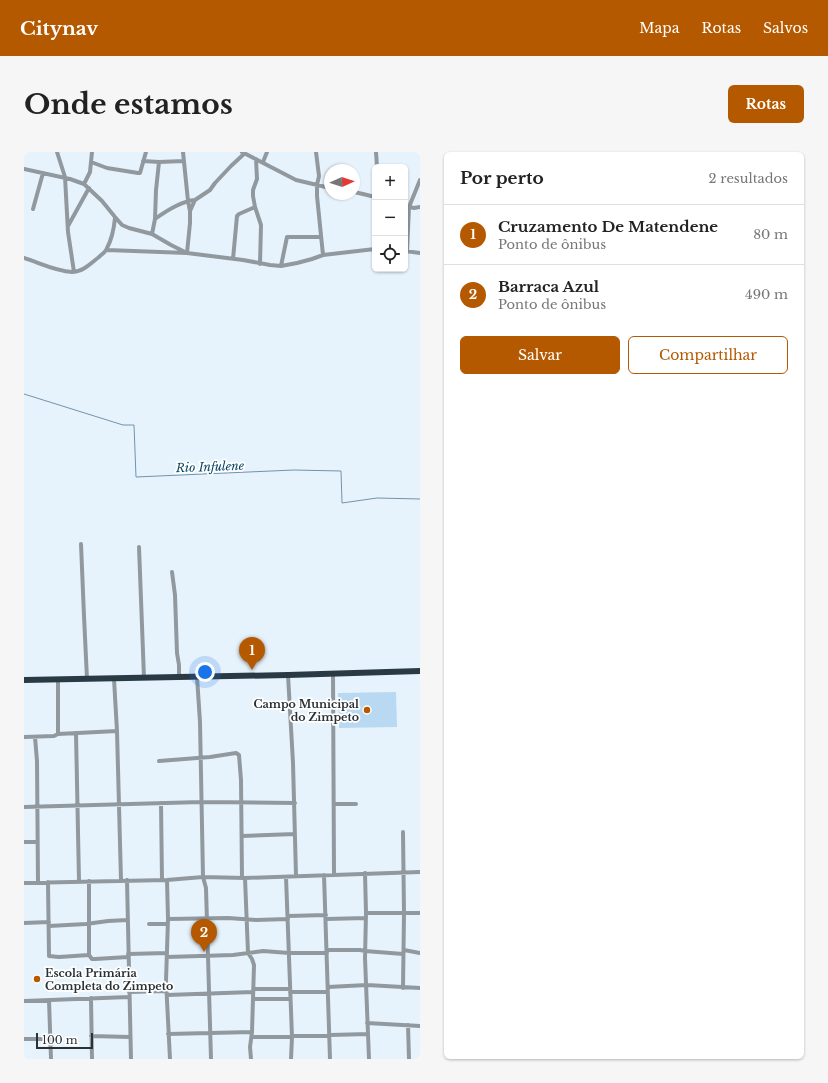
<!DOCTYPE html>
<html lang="pt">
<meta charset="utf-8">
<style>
:root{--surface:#fff;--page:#f6f6f6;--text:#222;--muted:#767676;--line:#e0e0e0;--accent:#b55900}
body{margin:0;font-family:"Libre Baskerville",serif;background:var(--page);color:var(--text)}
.controls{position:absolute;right:12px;top:12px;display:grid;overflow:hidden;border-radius:6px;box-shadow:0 1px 3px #0004}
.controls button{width:36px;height:36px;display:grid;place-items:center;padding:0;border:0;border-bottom:1px solid var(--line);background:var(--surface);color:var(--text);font:20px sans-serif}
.compass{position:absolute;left:300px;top:12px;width:36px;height:36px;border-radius:50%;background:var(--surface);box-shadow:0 1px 3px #0004;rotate:87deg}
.scale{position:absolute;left:12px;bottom:10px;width:57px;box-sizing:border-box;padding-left:4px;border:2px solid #293136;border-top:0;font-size:11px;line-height:14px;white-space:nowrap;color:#293136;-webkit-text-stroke:3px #fff;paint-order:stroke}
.you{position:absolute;left:181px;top:520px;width:14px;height:14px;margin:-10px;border:3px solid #fff;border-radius:50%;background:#1a73e8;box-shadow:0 0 0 6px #1a73e833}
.badge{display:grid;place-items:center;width:26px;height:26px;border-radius:50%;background:var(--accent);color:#fff;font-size:13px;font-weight:700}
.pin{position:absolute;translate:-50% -33px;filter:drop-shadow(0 1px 2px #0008)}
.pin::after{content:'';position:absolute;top:21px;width:14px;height:12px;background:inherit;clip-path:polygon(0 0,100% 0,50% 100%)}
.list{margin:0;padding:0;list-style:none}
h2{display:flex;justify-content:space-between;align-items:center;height:52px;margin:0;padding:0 16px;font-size:17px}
h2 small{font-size:13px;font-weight:400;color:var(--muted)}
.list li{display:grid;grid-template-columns:26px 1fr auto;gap:12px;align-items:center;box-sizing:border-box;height:60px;padding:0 16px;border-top:1px solid var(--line)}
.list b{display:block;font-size:15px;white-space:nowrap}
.list p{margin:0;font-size:13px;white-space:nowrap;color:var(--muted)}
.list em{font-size:13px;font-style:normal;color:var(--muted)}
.actions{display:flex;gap:8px;padding:12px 16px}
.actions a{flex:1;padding:9px 0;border:1px solid var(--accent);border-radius:6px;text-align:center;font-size:14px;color:var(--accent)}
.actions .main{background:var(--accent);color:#fff}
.icon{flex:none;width:22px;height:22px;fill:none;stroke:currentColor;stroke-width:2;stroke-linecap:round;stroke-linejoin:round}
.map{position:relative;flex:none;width:396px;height:907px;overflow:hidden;border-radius:6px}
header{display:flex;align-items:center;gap:24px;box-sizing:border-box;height:56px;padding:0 20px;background:var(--accent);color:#fff}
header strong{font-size:19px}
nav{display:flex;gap:22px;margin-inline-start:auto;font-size:14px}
.intro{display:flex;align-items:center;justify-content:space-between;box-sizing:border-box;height:96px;padding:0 24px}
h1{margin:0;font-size:28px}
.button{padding:10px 18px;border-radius:6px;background:var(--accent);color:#fff;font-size:14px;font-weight:700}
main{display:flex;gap:24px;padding:0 24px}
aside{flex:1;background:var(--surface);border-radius:6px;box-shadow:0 1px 3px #0004}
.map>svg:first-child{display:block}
.green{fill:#b8d9f1}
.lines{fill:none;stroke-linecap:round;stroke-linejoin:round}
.stream{stroke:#7093ac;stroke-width:1}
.minor{stroke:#91999f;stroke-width:4}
.highway{stroke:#2a3a45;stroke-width:6}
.poi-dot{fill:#b55900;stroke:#fff;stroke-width:1.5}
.labels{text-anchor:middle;stroke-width:3.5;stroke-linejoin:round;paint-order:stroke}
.poi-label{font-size:11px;font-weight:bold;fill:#293136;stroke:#fff;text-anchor:end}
.water-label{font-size:12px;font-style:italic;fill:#094665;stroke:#fff}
</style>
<header>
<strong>Citynav</strong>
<nav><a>Mapa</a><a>Rotas</a><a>Salvos</a></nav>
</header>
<div class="intro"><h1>Onde estamos</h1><a class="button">Rotas</a></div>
<main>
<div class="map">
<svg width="396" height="907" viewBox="0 0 396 907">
<rect width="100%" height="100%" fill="#e7f3fc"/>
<path class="green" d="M 372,540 L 373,575 L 315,576 L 314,541 Z"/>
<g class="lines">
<path class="stream" d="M 0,242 L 99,273 L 110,273 L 112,325 L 270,318 L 317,319 L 318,351 L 353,346 L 396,347"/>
<path class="minor" d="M 33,0 L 41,25 L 44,80 L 50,120
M 159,0 L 164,49 L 166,59
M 218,0 L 272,28 L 306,36
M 292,0 L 295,24 L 293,33 L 293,44 L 299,103
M 352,0 L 353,15
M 232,7 L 233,27 L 229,38 L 229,44 L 231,55 L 237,73 L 236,112
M 119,9 L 135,10 L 160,9
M 67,10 L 83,16 L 114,21 L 116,21 L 122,0
M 239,10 L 243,0
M 0,17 L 46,27 L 60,32 L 78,49 L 91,65 L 98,73 L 105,76 L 128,82 L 147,93 L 163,101 L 219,108 L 246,113 L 257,114 L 273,111 L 288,107 L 299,103 L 351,97
M 60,32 L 66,20 L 68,0
M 330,40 L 339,42 L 351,45
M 381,54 L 390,56 L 396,55
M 9,57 L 19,21
M 131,67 C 142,59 158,49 171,48
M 44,74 L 65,36
M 128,82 L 131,67 L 132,38 L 135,10
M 83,98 L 163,101 L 166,71 L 166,59 L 171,48 L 186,38 L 191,31 L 207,14 L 221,1
M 381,99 L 396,101
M 383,99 L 385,55 L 396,28
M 0,106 C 16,111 31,119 48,120 C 59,120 67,111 75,105 C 78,102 82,100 83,96 C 88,87 90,76 91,66
M 209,107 L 213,64 L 215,62 L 231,55
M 257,114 L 263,85 L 297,85
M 57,392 L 60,464 L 63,527
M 115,395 L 120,526
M 148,420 L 151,443 L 153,501 L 155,513 L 155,525
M 309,521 L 310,722
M 264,523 L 269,611 L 272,724
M 173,525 L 176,570 L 179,725 L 182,736 L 187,907
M 34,527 L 34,582
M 90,527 L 93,579 L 97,728
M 52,581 L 55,729
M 0,585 L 30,584 L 34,582 L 93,579
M 11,585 L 13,609 L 14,731
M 135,609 L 186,605 L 212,601 L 215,603 L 217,628 L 218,726
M 137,651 L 138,728
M 310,652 L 332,652
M 0,655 L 177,650 L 271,651
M 379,680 L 380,761 L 379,836
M 218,684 L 271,682
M 0,690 L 13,690
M 341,721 L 342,761 L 341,806 L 345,907
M 300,723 L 306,907
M 262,725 L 268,885 L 267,907
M 221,726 L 224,801 L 228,807 L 230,813 L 228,880 L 226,895 L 227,907
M 103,728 L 107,907
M 143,728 L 144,767 L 142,829 L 146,907
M 24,730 L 25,804 L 35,805 L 65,803 L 68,807 L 71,807 L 104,805
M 0,731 L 143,728 L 179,725 L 221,726 L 396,720
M 342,761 L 396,761
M 264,764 L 302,763
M 144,767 L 204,766 L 232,768 L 264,767
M 302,767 L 342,766
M 0,771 L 25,770
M 125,772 L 144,772
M 25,774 L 62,772 L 84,769 L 103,768
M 303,798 L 336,798 L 341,799 L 379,802
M 380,798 L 396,801
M 104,802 L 143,801
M 65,803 L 65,729
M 143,805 L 209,803 L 239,799 L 265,801 L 303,801
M 304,835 L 343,833 L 396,836
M 229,837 L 266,837
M 105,840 L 142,839
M 266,840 L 304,840
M 143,843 L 229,840
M 67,846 L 68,907
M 229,847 L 266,847
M 25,848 L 27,907
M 0,849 L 105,845
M 343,871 L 396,874
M 384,873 L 385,907
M 144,882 L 228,880
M 67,884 L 106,885
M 228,885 L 344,882
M 0,887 L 26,887"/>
<path class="highway" d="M 0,528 L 264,523 L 396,519"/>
</g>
<g class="poi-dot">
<circle cx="343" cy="558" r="4"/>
<circle cx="13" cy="827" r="4"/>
</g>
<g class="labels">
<g class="poi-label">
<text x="335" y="556">Campo Municipal<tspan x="335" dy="13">do Zimpeto</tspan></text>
<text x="21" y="825" text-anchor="start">Escola Primária<tspan x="21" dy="13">Completa do Zimpeto</tspan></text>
</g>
<g class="water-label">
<text transform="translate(186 315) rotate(-2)" y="4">Rio Infulene</text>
</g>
</g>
</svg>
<div class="controls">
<button>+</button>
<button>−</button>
<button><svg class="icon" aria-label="locate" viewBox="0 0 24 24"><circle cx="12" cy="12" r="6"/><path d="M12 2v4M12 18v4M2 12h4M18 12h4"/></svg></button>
</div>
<svg class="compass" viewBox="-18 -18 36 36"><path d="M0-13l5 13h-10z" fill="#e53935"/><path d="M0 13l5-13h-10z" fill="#767676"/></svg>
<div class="scale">100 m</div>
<div class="you"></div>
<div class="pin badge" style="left:228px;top:518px">1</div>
<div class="pin badge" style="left:180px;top:800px">2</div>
</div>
<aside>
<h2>Por perto<small>2 resultados</small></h2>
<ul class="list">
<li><span class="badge">1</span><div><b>Cruzamento De Matendene</b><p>Ponto de ônibus</p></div><em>80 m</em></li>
<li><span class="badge">2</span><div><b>Barraca Azul</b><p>Ponto de ônibus</p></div><em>490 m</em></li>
</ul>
<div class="actions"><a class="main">Salvar</a><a>Compartilhar</a></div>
</aside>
</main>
